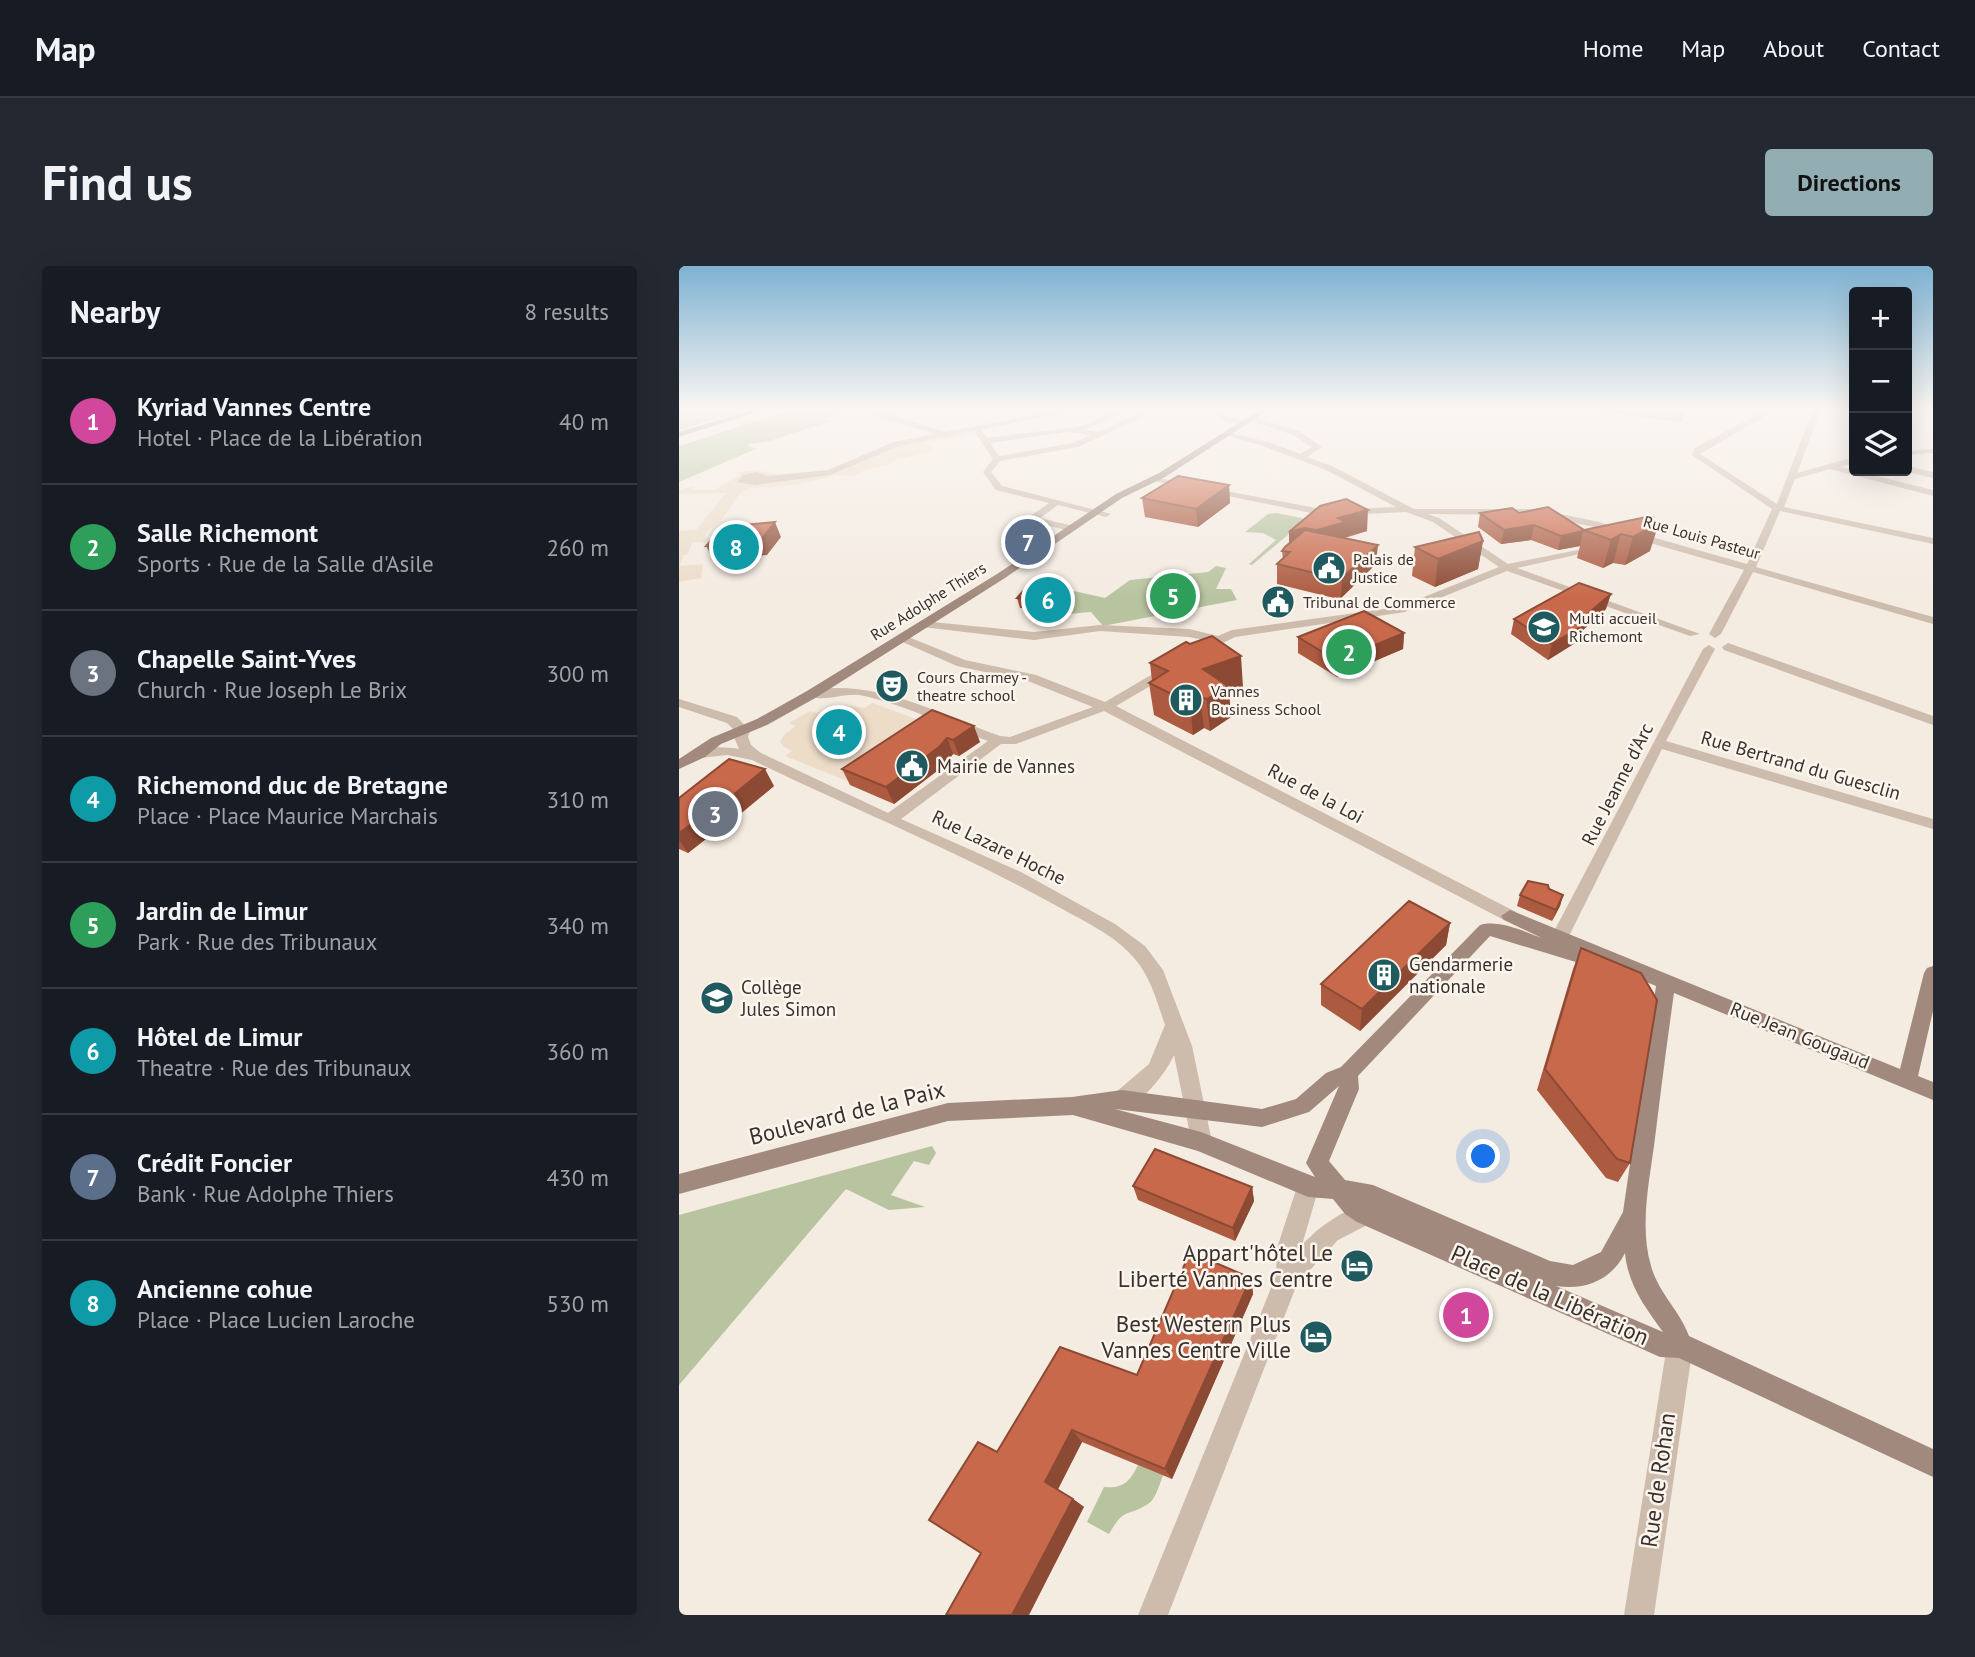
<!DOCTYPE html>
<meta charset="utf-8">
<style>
:root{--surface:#171b24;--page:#242831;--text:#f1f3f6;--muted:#9ea1a6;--line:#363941;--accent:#92aeb2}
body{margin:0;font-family:"PT Sans",sans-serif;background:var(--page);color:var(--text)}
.controls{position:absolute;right:21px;top:21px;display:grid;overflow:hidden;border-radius:7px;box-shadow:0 7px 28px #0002}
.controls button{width:63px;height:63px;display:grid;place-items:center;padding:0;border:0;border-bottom:2px solid var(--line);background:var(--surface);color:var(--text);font:35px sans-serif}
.you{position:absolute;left:805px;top:891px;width:24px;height:24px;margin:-18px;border:5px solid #fff;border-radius:50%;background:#1a73e8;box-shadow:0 0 0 10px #1a73e833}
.badge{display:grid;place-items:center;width:46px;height:46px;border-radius:50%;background:var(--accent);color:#fff;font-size:23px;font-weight:700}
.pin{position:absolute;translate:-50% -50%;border:4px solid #fff;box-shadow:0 2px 7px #0006}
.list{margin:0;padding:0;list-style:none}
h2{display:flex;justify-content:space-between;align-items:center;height:91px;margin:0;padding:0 28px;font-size:30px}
h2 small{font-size:23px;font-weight:400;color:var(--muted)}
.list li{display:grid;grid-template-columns:46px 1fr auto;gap:21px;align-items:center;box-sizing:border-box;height:126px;padding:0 28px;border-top:2px solid var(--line)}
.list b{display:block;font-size:26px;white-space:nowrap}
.list p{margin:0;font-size:23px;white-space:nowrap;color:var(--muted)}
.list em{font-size:23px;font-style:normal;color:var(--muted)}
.icon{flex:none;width:38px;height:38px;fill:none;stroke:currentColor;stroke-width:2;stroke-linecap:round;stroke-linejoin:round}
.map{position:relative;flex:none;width:1254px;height:1349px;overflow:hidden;border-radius:7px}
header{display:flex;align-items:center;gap:42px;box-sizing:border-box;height:98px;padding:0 35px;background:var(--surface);border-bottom:2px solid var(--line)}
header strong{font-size:33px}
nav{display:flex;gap:38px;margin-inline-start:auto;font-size:24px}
.intro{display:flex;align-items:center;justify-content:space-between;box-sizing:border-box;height:168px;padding:0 42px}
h1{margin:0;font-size:49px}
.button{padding:18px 32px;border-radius:7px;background:var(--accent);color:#111;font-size:24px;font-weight:700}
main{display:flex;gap:42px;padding:0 42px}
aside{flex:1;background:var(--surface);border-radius:7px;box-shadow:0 7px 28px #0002}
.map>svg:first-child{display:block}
.green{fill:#b8c4a0}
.plaza{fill:#ecdcc8}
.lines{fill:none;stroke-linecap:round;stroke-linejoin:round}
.street{fill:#cdbbac;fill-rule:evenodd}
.secondary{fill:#a18a7d;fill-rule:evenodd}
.wall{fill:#ac5a40}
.shaded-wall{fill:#8c4a34}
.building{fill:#c8694b;stroke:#8c4a34;stroke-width:2}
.labels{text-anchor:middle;stroke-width:5;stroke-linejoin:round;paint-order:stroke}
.far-street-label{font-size:16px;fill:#3b302b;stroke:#fbf5ee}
.far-poi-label{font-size:16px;fill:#3b302b;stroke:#fbf5ee;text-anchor:start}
.street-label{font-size:19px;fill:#3b302b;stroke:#fbf5ee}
.poi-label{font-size:19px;fill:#3b302b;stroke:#fbf5ee;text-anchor:start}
.near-street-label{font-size:23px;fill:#3b302b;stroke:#fbf5ee}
.near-poi-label{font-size:23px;fill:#3b302b;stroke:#fbf5ee;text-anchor:end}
</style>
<header>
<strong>Map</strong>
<nav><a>Home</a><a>Map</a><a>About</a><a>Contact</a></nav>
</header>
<div class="intro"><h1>Find us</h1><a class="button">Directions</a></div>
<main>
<aside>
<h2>Nearby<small>8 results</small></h2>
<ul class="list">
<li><span class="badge" style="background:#d1479c">1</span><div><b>Kyriad Vannes Centre</b><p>Hotel · Place de la Libération</p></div><em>40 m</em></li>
<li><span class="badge" style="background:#2e9e5b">2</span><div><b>Salle Richemont</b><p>Sports · Rue de la Salle d'Asile</p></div><em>260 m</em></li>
<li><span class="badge" style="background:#6b7280">3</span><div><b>Chapelle Saint-Yves</b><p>Church · Rue Joseph Le Brix</p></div><em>300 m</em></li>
<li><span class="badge" style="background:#0f9aa8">4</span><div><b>Richemond duc de Bretagne</b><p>Place · Place Maurice Marchais</p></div><em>310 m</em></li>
<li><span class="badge" style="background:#2e9e5b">5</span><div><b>Jardin de Limur</b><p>Park · Rue des Tribunaux</p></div><em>340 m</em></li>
<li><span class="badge" style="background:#0f9aa8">6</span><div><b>Hôtel de Limur</b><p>Theatre · Rue des Tribunaux</p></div><em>360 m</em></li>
<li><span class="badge" style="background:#5c6f8a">7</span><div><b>Crédit Foncier</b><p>Bank · Rue Adolphe Thiers</p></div><em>430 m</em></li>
<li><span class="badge" style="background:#0f9aa8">8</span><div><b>Ancienne cohue</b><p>Place · Place Lucien Laroche</p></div><em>530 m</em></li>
</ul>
</aside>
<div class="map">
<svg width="1254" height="1349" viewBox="0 0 1254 1349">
<rect width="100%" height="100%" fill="#f4ebe1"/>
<path class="green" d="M 0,143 L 68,143 L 0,164 Z
M 115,143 L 151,143 L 159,146 L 143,154 L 155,154 L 87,176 L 70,178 L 69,181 L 79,182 L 0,216 L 0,180 Z
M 895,143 L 1007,143 L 1003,156 Z
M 597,247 L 623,252 L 630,257 L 622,258 L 573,299 L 570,298 L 597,274 L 584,267 L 566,266 L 589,248 Z
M 537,300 L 547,302 L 537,323 L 552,323 L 558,334 L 424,360 L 412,346 L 389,348 L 386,343 L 395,325 L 426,332 L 451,314 L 529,306 Z
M 253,880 L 257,887 L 250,899 L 235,895 L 212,929 L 246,941 L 210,944 L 167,923 L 0,1119 L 0,949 Z
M 459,1199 L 484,1209 C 481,1217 477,1233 469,1238 C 447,1252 446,1240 430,1268 L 408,1256 L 425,1221 C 445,1223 451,1215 459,1199 Z"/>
<path class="plaza" d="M 288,162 L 295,169 L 248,176 L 257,184 L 210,196 L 210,199 L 187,203 L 176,210 L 160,209 L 116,219 L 71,222 L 61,227 L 43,253 L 28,265 L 25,272 L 31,272 L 28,277 L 14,276 L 8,289 L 5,289 L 0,300 L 24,298 L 22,312 L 0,316 L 0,265 L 17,264 L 47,227 L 0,228 L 0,225 L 12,221 L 15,221 L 13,224 L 35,224 L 61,209 L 60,206 L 78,204 L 107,211 L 147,205 L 212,179 L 254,170 L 264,165 Z
M 193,437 L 253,459 L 168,515 L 106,490 L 113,485 L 105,481 L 101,476 L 106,468 L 117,460 L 110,457 L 131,445 L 138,447 L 149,442 L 166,439 L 186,442 Z"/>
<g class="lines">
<path class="street" d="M 196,143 L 266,166 L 387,143 L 402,143 L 302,164 L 308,172 L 387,162 C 409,164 427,143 449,143 L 406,164 L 420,166 L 458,148 L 465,150 L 399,181 L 321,195 L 312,206 L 323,220 L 432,248 L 427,251 L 379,239 L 361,252 L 394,260 L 394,264 L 391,265 L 350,255 L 350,251 L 370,237 L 317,224 L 304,206 L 314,193 L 295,165 L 220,180 L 151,209 L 76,219 L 58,216 L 64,209 L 78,206 L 88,210 L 149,204 L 215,176 L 256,168 L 196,150 L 193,145 ZM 387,166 L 411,169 L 394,177 L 320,190 L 311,177 Z
M 535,143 L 543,143 L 549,151 L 570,156 L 566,158 L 544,155 Z
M 1088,143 L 1098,143 L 1021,188 L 1098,238 L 1134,143 L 1142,143 L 1118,207 L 1175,191 L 1175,197 L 1161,201 L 1254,224 L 1254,230 L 1151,203 L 1116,213 L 1105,241 L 1254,272 L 1254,278 L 1101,245 L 1077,301 L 1254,351 L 1254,358 L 1074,306 L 1042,368 L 1036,372 L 1030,368 L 1065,304 L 915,261 L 858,249 L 749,248 L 760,252 L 829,298 L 928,278 L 928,282 L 838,302 L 1021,368 L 1011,370 L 828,305 L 726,346 L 556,371 L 520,389 L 516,388 L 516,382 L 530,375 L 510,371 L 421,365 L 355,374 L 243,361 L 237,358 L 243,355 L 355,366 L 421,359 L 510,363 L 539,370 L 553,364 L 720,341 L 820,301 L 754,256 L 727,246 L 647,250 L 470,214 L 474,211 L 647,244 L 717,241 L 647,204 L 584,180 L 543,168 L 547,166 L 590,176 L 621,188 L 633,181 L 614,169 L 569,154 L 572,150 L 620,165 L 643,181 L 628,191 L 653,200 L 735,243 L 858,243 L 920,256 L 1068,298 L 1093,243 L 1013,189 L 1016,182 Z
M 1254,183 L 1254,187 L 1228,189 L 1228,185 Z
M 1228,200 L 1254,206 L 1254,212 L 1225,205 L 1228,205 Z
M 219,370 L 227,370 L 286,394 L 357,409 L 426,436 L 489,399 L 497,399 L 497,405 L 437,440 L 837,646 L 840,650 L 831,656 L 825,654 L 425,445 L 337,478 L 322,478 L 222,553 L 342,606 L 436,658 L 466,680 L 484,704 L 513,780 L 533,876 L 530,883 L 522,886 L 514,883 L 495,789 C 487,807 458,847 436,839 L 433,833 L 436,827 L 470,798 L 486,759 C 478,736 472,711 455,692 C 435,668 402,654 376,639 C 278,585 174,543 73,494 L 48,489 L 21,492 L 14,488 C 25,479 47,481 60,483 L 55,471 L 57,466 L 48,457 L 0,441 L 0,433 L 58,451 L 71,465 L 69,471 L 72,479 L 82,487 L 209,547 L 309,475 C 270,461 220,436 180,429 C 164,427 139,438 127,428 L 128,425 C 194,411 261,448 321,470 L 331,471 L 414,441 L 349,415 L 278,400 L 219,374 Z
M 1049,377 L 1254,450 L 1254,459 L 1045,384 L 1043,381 Z
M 1030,379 L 1036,383 L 987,475 L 1254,553 L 1254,563 L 983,483 L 887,676 L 875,676 L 872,671 L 1024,383 Z
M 629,911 L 637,914 L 640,921 L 623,979 C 642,959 659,948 686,937 L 694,940 L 697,948 L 694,956 L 659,974 L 618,1018 L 489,1349 L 459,1349 L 597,1010 L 598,982 L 618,921 L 621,914 Z
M 1001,1066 L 1010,1070 L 1014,1079 L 975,1349 L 945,1349 L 988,1079 L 992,1070 Z"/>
<path class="secondary" d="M 75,143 L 87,143 L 0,171 L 0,166 Z
M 582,143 L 591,143 L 486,211 L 443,232 L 326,312 L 138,431 L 88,459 L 42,478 L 26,491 L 0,503 L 0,493 L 32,472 L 78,453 L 128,425 L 318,308 L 437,228 L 480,207 Z
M 831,644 L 1221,803 L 1245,707 L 1248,702 L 1254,700 L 1254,745 L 1239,810 L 1254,816 L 1254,834 L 995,727 C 988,776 982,824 976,872 C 971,913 960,959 972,1000 C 980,1028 1000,1043 1010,1070 L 1254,1183 L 1254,1211 L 1000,1092 L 981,1091 L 972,1087 L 678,956 L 666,948 L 654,933 L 629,931 L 519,885 L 394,849 L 269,855 L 0,928 L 0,908 L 269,837 L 393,831 L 443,824 L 583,843 L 617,833 L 647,807 L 662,801 L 801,659 C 820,653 846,666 863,672 L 825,654 L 822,650 ZM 811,670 L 900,697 L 922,697 L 977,720 L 944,946 L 922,986 L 894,999 L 871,995 L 694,919 L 666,914 L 650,895 L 680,823 L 679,810 ZM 660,820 L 627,897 L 636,911 L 522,866 L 436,843 L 583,861 L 630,846 ZM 946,987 C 949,1019 966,1041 984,1066 L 877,1020 C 907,1025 933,1013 946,987 Z"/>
</g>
<path class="wall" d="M 550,219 L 551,237 L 519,261 L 466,251 L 463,232 Z
M 667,233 L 688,265 L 666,272 L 697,298 L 662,332 L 655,332 L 598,318 L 598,298 L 604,293 L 603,285 L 610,277 L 610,266 Z
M 801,247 L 840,247 L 905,264 L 974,251 L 973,255 L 971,285 L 946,299 L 934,297 L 924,302 L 898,292 L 901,280 L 879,284 L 852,274 L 822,278 L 799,261 Z
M 804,275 L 799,303 L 756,321 L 733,310 L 736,281 Z
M 388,326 L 382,343 L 341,342 L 338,332 Z
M 927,343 L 904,364 L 901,374 L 869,394 L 832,368 L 835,353 Z
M 725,367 L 724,383 L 658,411 L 619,387 L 619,371 Z
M 471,397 L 564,421 L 550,426 L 552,451 L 531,465 L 525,462 L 514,469 L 475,449 L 470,417 L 473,415 Z
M 253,444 L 301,476 L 280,490 L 274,488 L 267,498 L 215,538 L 171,519 L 163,503 Z
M 95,520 L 43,563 L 41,562 L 9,587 L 0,583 L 0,532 Z
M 870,623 L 884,629 L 881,640 L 873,655 L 838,640 L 841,629 Z
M 771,657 L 767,679 L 681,765 L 642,739 L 642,718 Z
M 902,682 L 951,897 L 939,916 L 927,912 L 858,824 L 894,703 Z
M 454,920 L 573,921 L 575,935 L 556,975 L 459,934 Z
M 572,1012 L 574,1028 L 493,1213 L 403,1176 L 379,1223 L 394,1233 L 405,1241 L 302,1287 L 318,1186 L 458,1109 Z"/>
<path class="shaded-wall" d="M 550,219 L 551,237 L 519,261 L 517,243 Z
M 689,244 L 688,265 L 666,271 L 666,277 L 637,285 L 638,264 L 659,252 Z
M 974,251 L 971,262 L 980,257 L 971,285 L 946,299 L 954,271 L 968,254 Z
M 96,256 L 102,271 L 88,289 L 35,294 L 27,280 Z
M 855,259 L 852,274 L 822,278 L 825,264 Z
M 625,262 L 625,283 L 610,287 L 610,266 Z
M 904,265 L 901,280 L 879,284 L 882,270 Z
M 942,268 L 934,297 L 924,302 L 932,274 Z
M 804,275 L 799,303 L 756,321 L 759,293 Z
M 699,279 L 697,298 L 662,332 L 663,312 Z
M 385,316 L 388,326 L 382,343 L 379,333 Z
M 932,328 L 927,343 L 904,364 L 901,374 L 869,394 L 873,378 Z
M 725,367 L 724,383 L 658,411 L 658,395 Z
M 562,390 L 564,421 L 550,426 L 552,451 L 531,465 L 524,403 Z
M 521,431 L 525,462 L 514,469 L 511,437 Z
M 295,460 L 301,476 L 280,490 L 274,474 Z
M 268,472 L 274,488 L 267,498 L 215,538 L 207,521 Z
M 86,503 L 95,520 L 43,563 L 32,547 Z
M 29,546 L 41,562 L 9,587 L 0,574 L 0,567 Z
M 884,629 L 881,640 L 873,655 L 877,644 Z
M 771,657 L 767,679 L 681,765 L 683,743 Z
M 573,921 L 575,935 L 556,975 L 554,962 Z
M 572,1012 L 574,1028 L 493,1213 L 486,1203 Z
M 393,1164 L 403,1176 L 378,1225 L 366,1216 Z
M 394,1233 L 405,1241 L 350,1349 L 333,1349 Z"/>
<path class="building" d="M 499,210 L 550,219 L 517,243 L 463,232 Z
M 667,233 L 689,244 L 659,252 L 667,256 L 638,264 L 625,262 L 610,266 L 641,240 Z
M 869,241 L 905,264 L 904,265 L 882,270 L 855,259 L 825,264 L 801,247 L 833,242 L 840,247 Z
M 972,250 L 974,251 L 968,254 L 980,257 L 954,271 L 942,268 L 932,274 L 905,264 Z
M 96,256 L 81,275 L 27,280 L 44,261 Z
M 626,264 L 699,279 L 663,312 L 656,312 L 598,298 L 611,286 L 603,285 L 606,281 Z
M 800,266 L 804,275 L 759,293 L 736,281 Z
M 355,313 L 385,316 L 379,333 L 338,332 Z
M 900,317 L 932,328 L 899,356 L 905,359 L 873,378 L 835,353 Z
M 685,345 L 725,367 L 658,395 L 619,371 Z
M 533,370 L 562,390 L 524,403 L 549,420 L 528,433 L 521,431 L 511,437 L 470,417 L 489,405 L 471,397 L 507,376 L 511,378 Z
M 253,444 L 295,460 L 274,474 L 268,472 L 260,481 L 207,521 L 163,503 Z
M 50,493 L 86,503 L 32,547 L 29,546 L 0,567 L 0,532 Z
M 849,615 L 869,619 L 870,623 L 884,629 L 877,644 L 841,629 Z
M 730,635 L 771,657 L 683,743 L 642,718 Z
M 902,682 L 962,707 L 978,734 L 951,897 L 938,893 L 866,803 Z
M 476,883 L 573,921 L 554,962 L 454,920 Z
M 511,986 L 572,1012 L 486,1203 L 393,1164 L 366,1216 L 394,1233 L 333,1349 L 267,1349 L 302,1287 L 250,1254 L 299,1176 L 318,1186 L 381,1081 L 458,1109 Z"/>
<linearGradient id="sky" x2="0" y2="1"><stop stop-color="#7eb2d2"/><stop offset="0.43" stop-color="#faf6f2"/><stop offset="1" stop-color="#faf6f2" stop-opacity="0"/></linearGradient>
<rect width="1254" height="332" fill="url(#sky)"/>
<defs>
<symbol id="civic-disc" viewBox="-11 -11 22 22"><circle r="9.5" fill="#1f5a5e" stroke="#fbf5ee"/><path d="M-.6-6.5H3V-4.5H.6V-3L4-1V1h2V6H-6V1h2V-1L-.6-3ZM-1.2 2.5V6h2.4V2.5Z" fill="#fff"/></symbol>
<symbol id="school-disc" viewBox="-11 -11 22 22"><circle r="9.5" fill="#1f5a5e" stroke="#fbf5ee"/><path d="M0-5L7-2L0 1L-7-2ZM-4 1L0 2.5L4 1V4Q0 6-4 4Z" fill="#fff"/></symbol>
<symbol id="theatre-disc" viewBox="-11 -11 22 22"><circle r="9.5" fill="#1f5a5e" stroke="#fbf5ee"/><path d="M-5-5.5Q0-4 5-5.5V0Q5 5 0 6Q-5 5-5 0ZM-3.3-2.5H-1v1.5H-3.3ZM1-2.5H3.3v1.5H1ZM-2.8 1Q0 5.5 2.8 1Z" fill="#fff"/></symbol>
<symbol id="building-disc" viewBox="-11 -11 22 22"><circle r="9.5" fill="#1f5a5e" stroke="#fbf5ee"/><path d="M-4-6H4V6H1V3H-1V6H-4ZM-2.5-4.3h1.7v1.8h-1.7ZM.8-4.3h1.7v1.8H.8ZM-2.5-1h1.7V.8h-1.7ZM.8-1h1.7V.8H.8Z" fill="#fff"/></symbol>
<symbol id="hotel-disc" viewBox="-11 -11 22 22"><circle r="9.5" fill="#1f5a5e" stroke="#fbf5ee"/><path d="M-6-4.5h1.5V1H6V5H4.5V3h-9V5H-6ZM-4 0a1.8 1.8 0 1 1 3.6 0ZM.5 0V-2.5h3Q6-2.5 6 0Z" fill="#fff"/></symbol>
</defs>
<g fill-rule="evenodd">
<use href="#civic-disc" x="631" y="283" width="38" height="38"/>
<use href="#civic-disc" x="580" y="317" width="38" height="38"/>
<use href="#school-disc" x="846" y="342" width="38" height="38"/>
<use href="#theatre-disc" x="194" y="401" width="38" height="38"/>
<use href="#building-disc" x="488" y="415" width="38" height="38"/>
<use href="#civic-disc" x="214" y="481" width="38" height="38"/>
<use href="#building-disc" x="686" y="690" width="38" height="38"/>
<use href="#school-disc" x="19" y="713" width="38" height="38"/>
<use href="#hotel-disc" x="659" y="981" width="38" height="38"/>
<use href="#hotel-disc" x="618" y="1052" width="38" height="38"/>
</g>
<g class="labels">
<g class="far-street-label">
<text transform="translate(1023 271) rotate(16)" y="6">Rue Louis Pasteur</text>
<text transform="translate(249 335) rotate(-32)" y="6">Rue Adolphe Thiers</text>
</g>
<g class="far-poi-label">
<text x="674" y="299">Palais de<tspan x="674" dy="18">Justice</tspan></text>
<text x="624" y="342">Tribunal de Commerce</text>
<text x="890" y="358">Multi accueil<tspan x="890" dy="18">Richemont</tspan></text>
<text x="238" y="417">Cours Charmey -<tspan x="238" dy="18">theatre school</tspan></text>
<text x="532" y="431">Vannes<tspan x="532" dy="18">Business School</tspan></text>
</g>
<g class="street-label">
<text transform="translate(1122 499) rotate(16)" y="7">Rue Bertrand du Guesclin</text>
<text transform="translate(938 518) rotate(-63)" y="7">Rue Jeanne d'Arc</text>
<text transform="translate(637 527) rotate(28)" y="7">Rue de la Loi</text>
<text transform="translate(320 581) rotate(26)" y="7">Rue Lazare Hoche</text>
<text transform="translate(1121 769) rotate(22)" y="7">Rue Jean Gougaud</text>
</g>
<g class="poi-label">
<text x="258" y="507">Mairie de Vannes</text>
<text x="730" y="705">Gendarmerie<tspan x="730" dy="22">nationale</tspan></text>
<text x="62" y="728">Collège<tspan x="62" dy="22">Jules Simon</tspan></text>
</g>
<g class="near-street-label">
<text transform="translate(168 847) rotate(-14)" y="8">Boulevard de la Paix</text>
<text transform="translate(871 1029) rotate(24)" y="8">Place de la Libération</text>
<text transform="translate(979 1214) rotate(-82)" y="8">Rue de Rohan</text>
</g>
<g class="near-poi-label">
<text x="654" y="995">Appart'hôtel Le<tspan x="654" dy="26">Liberté Vannes Centre</tspan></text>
<text x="612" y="1066">Best Western Plus<tspan x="612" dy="26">Vannes Centre Ville</tspan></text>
</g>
</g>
</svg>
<div class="controls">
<button>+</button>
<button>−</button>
<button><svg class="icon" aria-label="layers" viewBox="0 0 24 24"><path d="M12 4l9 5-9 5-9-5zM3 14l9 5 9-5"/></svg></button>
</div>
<div class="you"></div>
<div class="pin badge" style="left:787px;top:1049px;background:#d1479c">1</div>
<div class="pin badge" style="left:670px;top:386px;background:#2e9e5b">2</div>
<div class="pin badge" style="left:36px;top:548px;background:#6b7280">3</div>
<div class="pin badge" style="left:160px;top:466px;background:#0f9aa8">4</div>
<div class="pin badge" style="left:494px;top:330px;background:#2e9e5b">5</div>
<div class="pin badge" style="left:369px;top:334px;background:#0f9aa8">6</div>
<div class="pin badge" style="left:349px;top:276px;background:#5c6f8a">7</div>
<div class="pin badge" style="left:57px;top:281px;background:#0f9aa8">8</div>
</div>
</main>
